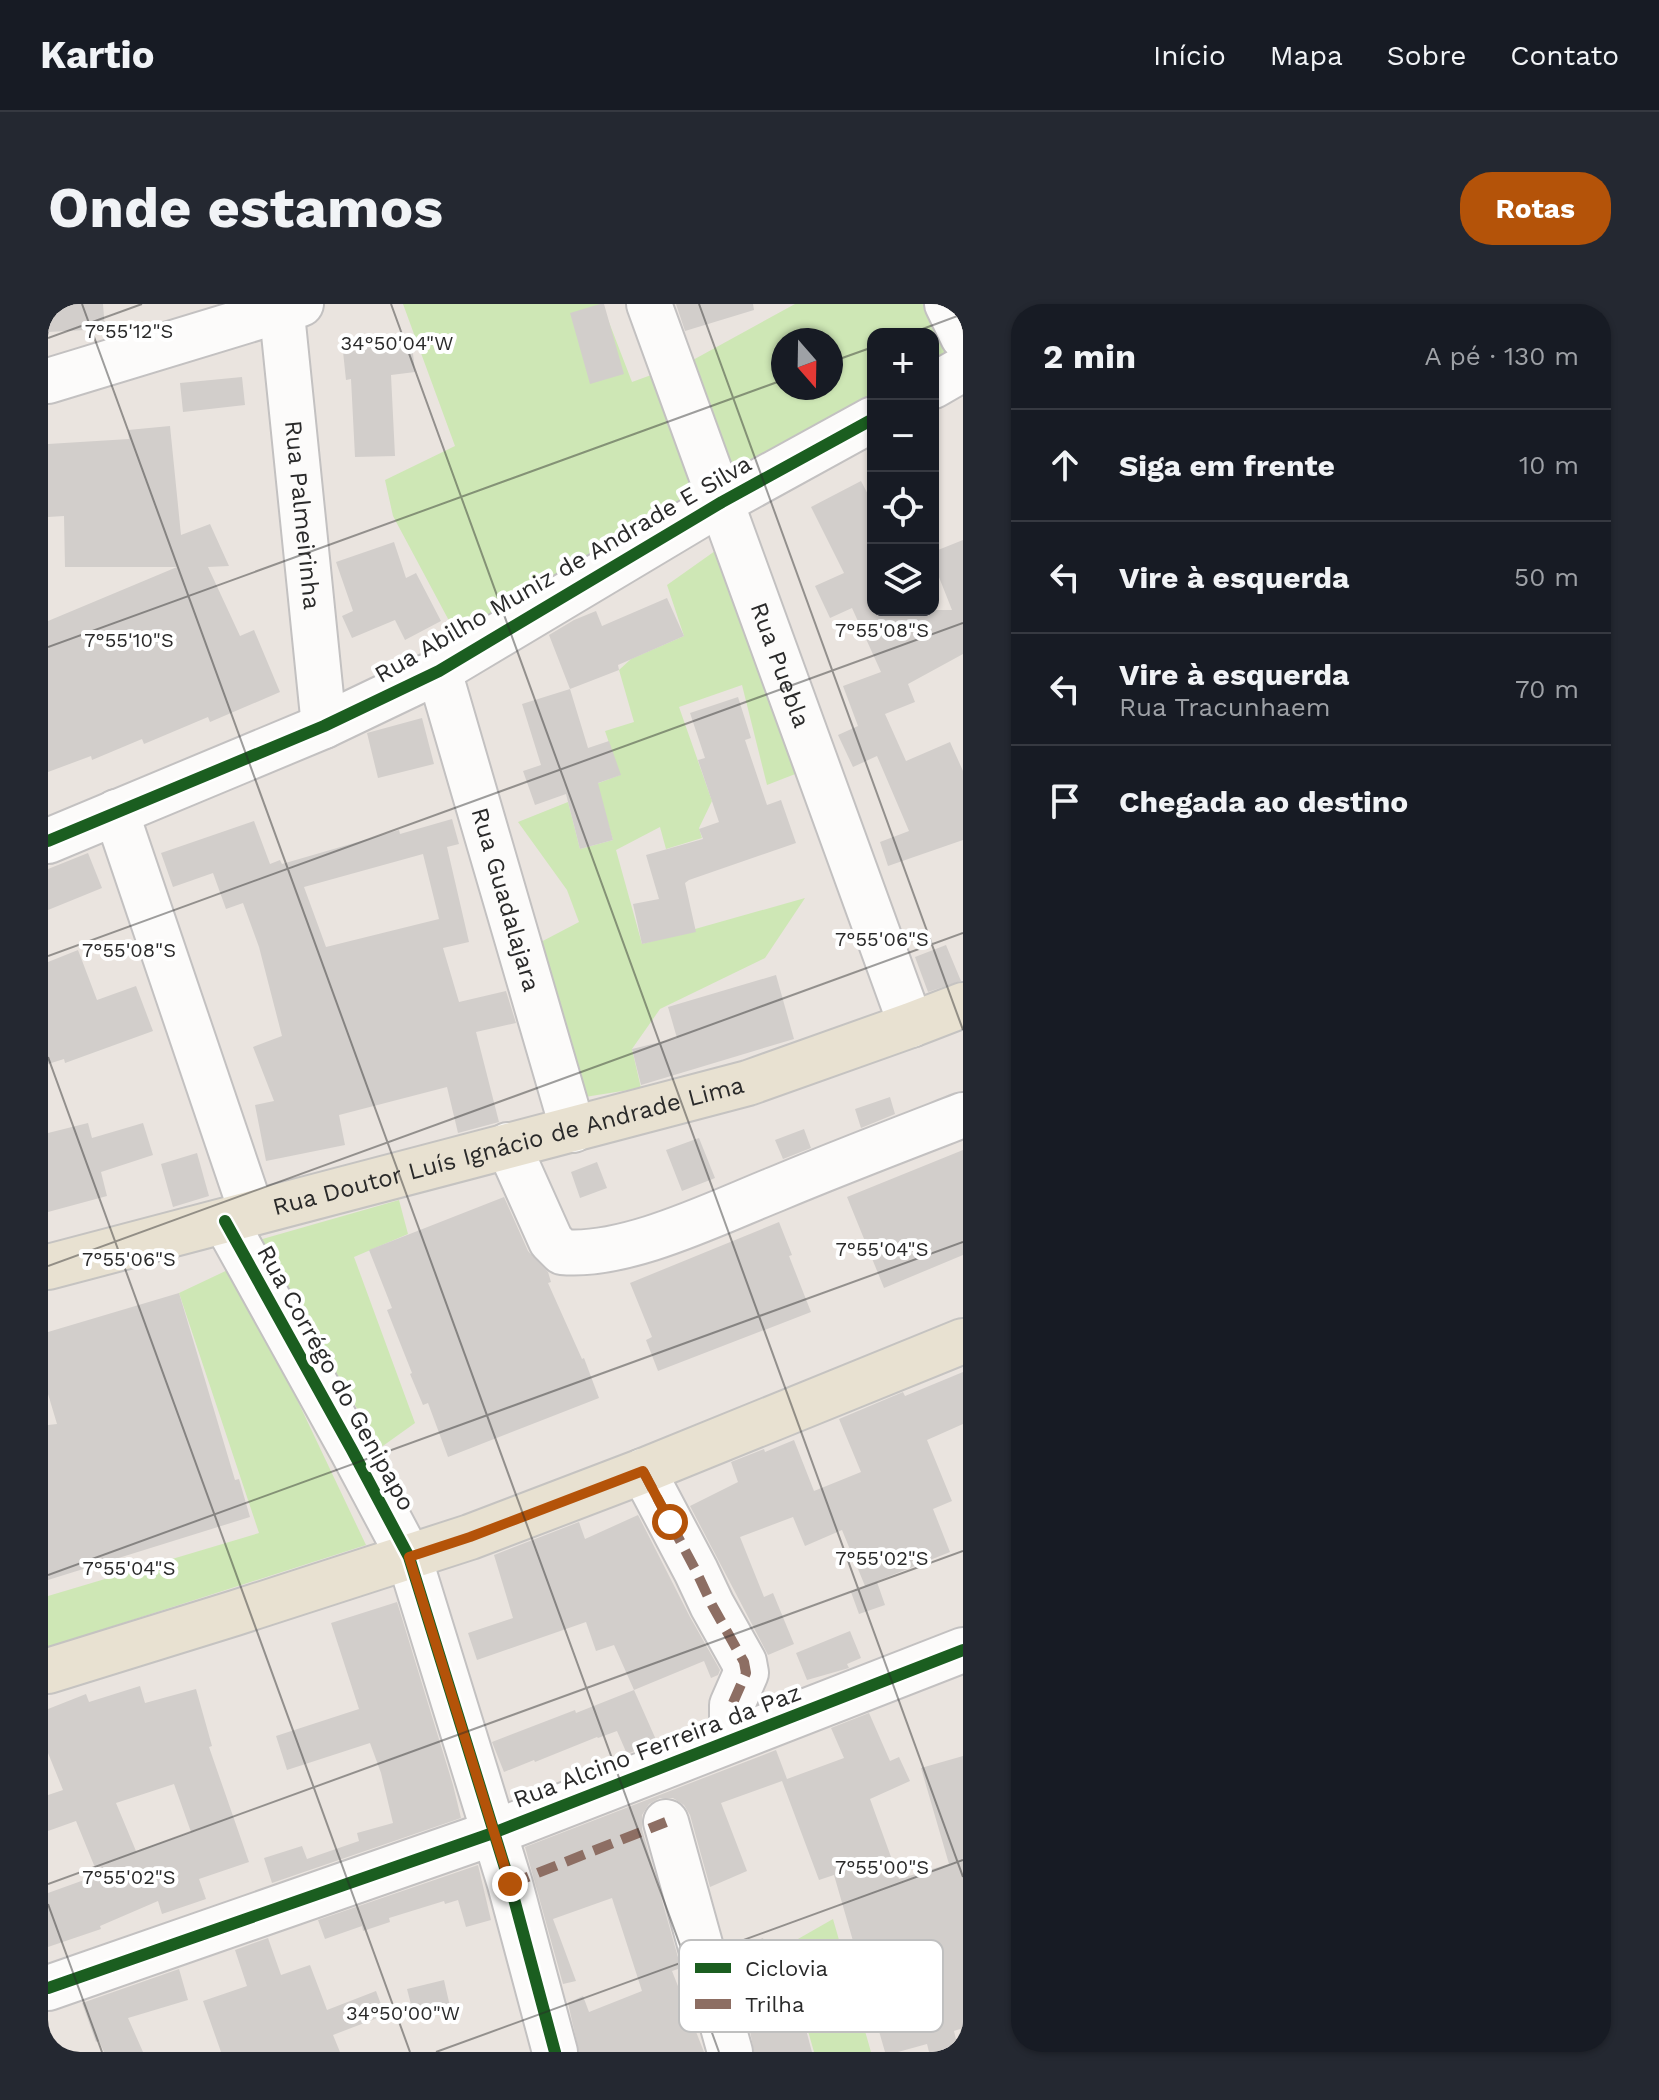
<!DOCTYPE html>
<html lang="pt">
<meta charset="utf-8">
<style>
:root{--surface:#171b24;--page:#242831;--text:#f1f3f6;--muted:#9ea1a6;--line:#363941;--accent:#b45309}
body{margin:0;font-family:"Work Sans",sans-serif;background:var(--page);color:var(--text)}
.controls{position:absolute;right:24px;top:24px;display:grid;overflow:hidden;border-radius:16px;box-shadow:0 2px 6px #0004}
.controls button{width:72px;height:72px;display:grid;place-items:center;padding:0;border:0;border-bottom:2px solid var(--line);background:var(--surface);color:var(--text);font:40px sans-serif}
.compass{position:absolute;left:723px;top:24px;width:72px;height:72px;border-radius:50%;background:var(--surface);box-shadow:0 2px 6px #0004;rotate:160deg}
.stop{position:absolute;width:24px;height:24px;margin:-18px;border:6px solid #b45309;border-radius:50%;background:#fff}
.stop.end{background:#b45309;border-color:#fff;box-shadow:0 2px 8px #0008}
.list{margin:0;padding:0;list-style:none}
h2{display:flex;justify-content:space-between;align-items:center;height:104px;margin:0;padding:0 32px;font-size:34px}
h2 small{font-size:26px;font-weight:400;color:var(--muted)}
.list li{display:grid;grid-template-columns:52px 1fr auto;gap:24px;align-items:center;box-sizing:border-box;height:112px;padding:0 32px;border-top:2px solid var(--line)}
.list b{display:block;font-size:30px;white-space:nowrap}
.list p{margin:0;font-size:26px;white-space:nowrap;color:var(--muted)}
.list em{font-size:26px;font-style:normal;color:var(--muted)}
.icon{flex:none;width:44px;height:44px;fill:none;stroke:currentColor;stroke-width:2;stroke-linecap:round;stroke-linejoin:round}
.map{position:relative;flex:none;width:915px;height:1748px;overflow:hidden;border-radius:32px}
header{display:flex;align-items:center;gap:48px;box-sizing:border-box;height:112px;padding:0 40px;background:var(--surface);border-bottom:2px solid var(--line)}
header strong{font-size:38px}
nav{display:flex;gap:44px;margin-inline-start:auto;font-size:28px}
.intro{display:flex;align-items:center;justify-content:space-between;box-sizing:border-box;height:192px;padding:0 48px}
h1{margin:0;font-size:56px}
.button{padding:20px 36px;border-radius:32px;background:var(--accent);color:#fff;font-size:28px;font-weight:700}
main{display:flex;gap:48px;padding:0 48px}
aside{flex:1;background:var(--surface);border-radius:32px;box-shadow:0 2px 6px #0004}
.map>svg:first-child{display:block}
.green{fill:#cee7b5;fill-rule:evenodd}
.building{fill:#d2cecb;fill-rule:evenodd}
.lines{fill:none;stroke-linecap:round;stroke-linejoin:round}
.minor-casing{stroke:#c3c1c1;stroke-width:48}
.major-casing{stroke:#c5c3c1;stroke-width:48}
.minor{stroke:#fcfbfa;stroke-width:44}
.major{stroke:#e8e1d1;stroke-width:44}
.quiet{stroke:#8d6e63;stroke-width:10;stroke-dasharray:20 10;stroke-linecap:butt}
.cycleway-casing{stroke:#fff;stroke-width:17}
.cycleway{stroke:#1b5e20;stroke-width:12}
.route{stroke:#b45309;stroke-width:10}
.ticks{fill:none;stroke:#2a2a2a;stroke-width:2;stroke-opacity:0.45}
.labels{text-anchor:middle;stroke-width:8;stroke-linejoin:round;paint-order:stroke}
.street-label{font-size:24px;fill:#2a2a2a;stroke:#fff}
.key{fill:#fff;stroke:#bfbfbf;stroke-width:2}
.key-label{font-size:22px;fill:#2a2a2a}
.ticks-label{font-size:20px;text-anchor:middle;fill:#2a2a2a;stroke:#fff;stroke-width:8;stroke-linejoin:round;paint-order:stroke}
</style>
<header>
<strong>Kartio</strong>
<nav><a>Início</a><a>Mapa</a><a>Sobre</a><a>Contato</a></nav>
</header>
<div class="intro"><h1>Onde estamos</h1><a class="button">Rotas</a></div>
<main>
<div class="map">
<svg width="915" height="1748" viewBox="0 0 915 1748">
<rect width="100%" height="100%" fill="#eae4df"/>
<path class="green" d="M 355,0 L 554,0 L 584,78 L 617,66 L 660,195 L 414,341 L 345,212 L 337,176 L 407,142 Z
M 747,0 L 880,0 L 900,58 L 885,66 L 885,30 L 825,30 L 825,100 L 679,180 L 634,62 ZM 735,36 L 783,36 L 783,84 L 735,84 Z
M 667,247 L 755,467 L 719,481 L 694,381 L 631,403 L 664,497 L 651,524 L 654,534 L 618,545 L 612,523 L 568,546 L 594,640 L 757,594 L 717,654 L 612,705 L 584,745 L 593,784 L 537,793 L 489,640 L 531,618 L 519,586 L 470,518 L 520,498 L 532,545 L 565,536 L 548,480 L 572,471 L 557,427 L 586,418 L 571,366 L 583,355 L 636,332 L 619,281 Z
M 351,896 L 360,930 L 306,953 L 367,1119 L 332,1144 L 211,936 Z
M 186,963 L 318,1241 L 0,1343 L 0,1292 L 211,1229 L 131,989 Z
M 785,1615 L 823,1748 L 766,1748 L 736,1643 Z"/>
<path class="building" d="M 0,0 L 55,0 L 57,25 L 0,28 Z
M 552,0 L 556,0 L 576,70 L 542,80 L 522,9 Z
M 628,0 L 705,0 L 706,6 L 637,27 Z
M 363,31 L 367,68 L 343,71 L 347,152 L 307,153 L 303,75 L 298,76 L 294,38 Z
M 194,73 L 197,101 L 135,108 L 132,79 Z
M 122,122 L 133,231 L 162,220 L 181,262 L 160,263 L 192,332 L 206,326 L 232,388 L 162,418 L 160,413 L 96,440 L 94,435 L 44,456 L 43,452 L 0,468 L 0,317 L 129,263 L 17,263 L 16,212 L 0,213 L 0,140 L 81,135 L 80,126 Z
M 813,177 L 825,200 L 825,306 L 904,306 L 885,258 L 885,248 L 915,236 L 915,350 L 860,380 L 867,398 L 837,410 L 858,457 L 902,438 L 915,467 L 915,536 L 840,562 L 832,538 L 861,527 L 829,452 L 805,463 L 790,431 L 810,422 L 795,382 L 833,368 L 804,304 L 782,314 L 767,282 L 796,269 L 763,203 Z
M 346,238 L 358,274 L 368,269 L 393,317 L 357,336 L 347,316 L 304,334 L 294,312 L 305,307 L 288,258 Z
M 619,294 L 636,332 L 570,361 L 571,366 L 522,385 L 501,331 L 526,316 L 548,307 L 554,322 Z
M 522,385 L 540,444 L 561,437 L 573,471 L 550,479 L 565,536 L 532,545 L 518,490 L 487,501 L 475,467 L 493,461 L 474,400 Z
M 690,393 L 703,434 L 697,436 L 719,501 L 733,496 L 748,539 L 641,576 L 637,579 L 648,628 L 594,640 L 585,600 L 611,595 L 598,551 L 655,535 L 651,525 L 671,518 L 650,456 L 657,454 L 642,409 Z
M 374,414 L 386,460 L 330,474 L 319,429 Z
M 404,515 L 411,540 L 399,543 L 421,638 L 395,644 L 411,698 L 458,687 L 468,719 L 428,728 L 451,818 L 410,829 L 399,783 L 291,811 L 297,841 L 218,857 L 207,801 L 226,797 L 205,743 L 234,732 L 211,643 L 195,599 L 178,605 L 165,569 L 125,583 L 113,549 L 206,517 L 222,560 L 232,556 L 234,560 L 351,526 L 352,530 ZM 375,550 L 391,615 L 278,643 L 256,583 Z
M 40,549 L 54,584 L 0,606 L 0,565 Z
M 898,641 L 913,677 L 880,688 L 867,653 Z
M 30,646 L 49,696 L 88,682 L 105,727 L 17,759 L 16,755 L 0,760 L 0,658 Z
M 728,671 L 746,735 L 593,781 L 584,745 L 629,734 L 620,703 Z
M 842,793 L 847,810 L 813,824 L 807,805 Z
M 40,819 L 44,834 L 95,819 L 105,851 L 53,868 L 59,892 L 0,908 L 0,829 Z
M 756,825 L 763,844 L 735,855 L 727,836 Z
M 651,834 L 667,874 L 634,887 L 618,846 Z
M 915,846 L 915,951 L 836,984 L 799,893 Z
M 149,849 L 161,892 L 125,903 L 113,860 Z
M 549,858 L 559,884 L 532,894 L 523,868 Z
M 456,893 L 480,947 L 500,968 L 503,978 L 500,979 L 534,1055 L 536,1054 L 551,1094 L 400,1153 L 380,1099 L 375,1101 L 362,1070 L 364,1069 L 339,1006 L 344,1004 L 321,946 Z
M 731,918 L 744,951 L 741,952 L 763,1008 L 610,1067 L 598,1036 L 604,1033 L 582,979 Z
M 131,989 L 187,1176 L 191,1175 L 202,1213 L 0,1276 L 0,1121 L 9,1120 L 0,1090 L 0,1028 Z
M 915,1068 L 915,1120 L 879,1136 L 904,1197 L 885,1205 L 902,1248 L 817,1282 L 794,1226 L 757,1242 L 745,1213 L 692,1233 L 716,1293 L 725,1289 L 746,1340 L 720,1351 L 642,1202 L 690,1178 L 683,1158 L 716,1145 L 717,1148 L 746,1136 L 766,1187 L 813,1168 L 791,1115 L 855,1088 L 857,1092 Z
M 590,1211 L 642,1313 L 672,1366 L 670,1371 L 663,1374 L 656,1357 L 586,1386 L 609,1438 L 579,1450 L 569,1427 L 550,1434 L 549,1433 L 487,1458 L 486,1456 L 456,1468 L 444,1438 L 527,1406 L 528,1409 L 586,1386 L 566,1341 L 548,1347 L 538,1318 L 429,1356 L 420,1329 L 465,1314 L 446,1251 L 531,1218 L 537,1235 Z
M 829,1278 L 837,1301 L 811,1310 L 803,1288 Z
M 349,1298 L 405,1481 L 413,1514 L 224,1579 L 216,1554 L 254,1542 L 259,1555 L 311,1537 L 309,1529 L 345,1519 L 333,1469 L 322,1439 L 239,1466 L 228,1432 L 311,1405 L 283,1319 Z
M 802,1327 L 813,1354 L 799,1360 L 801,1364 L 759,1376 L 748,1349 Z
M 92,1382 L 97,1399 L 148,1385 L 164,1442 L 161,1443 L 201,1558 L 151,1575 L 158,1595 L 114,1610 L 110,1597 L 52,1622 L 53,1625 L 0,1643 L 0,1589 L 50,1571 L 28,1517 L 0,1527 L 0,1491 L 15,1486 L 0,1449 L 0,1405 L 38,1390 L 41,1398 ZM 126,1480 L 143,1528 L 88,1547 L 68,1499 Z
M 821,1409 L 842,1457 L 851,1453 L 862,1477 L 822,1495 L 851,1575 L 901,1560 L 873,1464 L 915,1452 L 915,1724 L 906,1727 L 911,1748 L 881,1748 L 879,1740 L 850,1748 L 837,1748 L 786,1571 L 771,1576 L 734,1477 L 673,1499 L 699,1567 L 662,1583 L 642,1511 L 636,1501 L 625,1494 L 612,1494 L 601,1500 L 594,1511 L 594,1525 L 633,1664 L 624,1667 L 656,1748 L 531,1748 L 520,1699 L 535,1692 L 541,1708 L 594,1687 L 564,1594 L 505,1615 L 528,1677 L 515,1680 L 477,1543 L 728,1446 L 739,1475 L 796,1454 L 783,1424 Z
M 430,1561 L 443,1616 L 418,1623 L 410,1596 L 397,1600 L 396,1597 L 341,1614 L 342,1618 L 315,1627 L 314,1622 L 277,1635 L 270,1616 Z
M 220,1634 L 233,1671 L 262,1661 L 279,1706 L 328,1687 L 337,1711 L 285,1731 L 292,1748 L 173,1748 L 155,1697 L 199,1682 L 187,1646 Z
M 715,1634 L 730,1674 L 743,1670 L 764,1748 L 706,1748 L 702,1727 L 706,1725 L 692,1674 L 688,1676 L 680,1647 Z
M 131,1665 L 140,1696 L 80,1714 L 95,1748 L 56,1748 L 51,1737 L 48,1738 L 34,1699 Z
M 396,1676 L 403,1707 L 367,1716 L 359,1685 Z"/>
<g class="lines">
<defs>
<g id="minor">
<path id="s1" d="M 233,0 L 276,422"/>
<path id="s2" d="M 601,0 L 863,721"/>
<path d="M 899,0 L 915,33"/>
<path d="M 0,77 L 253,0"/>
<path d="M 885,82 L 915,65"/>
<path id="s3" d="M 391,367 L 525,826"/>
<path d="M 68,508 L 204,909"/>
<path d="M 0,537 L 276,422 L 391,367 L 674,198 L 825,115"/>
<path d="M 460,841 L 503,937 L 514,948 C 578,954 668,909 728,885 C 790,859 853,835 915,811"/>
<path d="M 177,917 L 304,1146 L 361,1253 L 462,1580 L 507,1748"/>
<path d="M 595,1167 L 648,1267 L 664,1301 L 696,1358 L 698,1369 L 684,1401 L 684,1417"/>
<path d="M 618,1518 L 682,1748"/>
<path d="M 0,1684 L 445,1529 L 915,1346"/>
</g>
<g id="major">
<path id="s4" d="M 0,963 L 700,779 L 863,721 L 915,701"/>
<path d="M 0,1367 L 187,1309 L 422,1233 L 595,1167 L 915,1037"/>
</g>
</defs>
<use href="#minor" class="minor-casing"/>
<use href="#major" class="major-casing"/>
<use href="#minor" class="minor"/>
<use href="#major" class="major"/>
<path class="quiet" d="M 595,1167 L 648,1267 L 664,1301 L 696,1358 L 698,1369 L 684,1401 L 684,1417
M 462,1580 L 618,1518"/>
<defs>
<path id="cycleway" d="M 0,537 L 276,422 L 391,367 L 674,198 L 825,115
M 177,917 L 304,1146 L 361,1253 L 462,1580 L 507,1748
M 0,1684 L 445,1529 L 915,1346"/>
</defs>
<use href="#cycleway" class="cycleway-casing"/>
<use href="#cycleway" class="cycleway"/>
</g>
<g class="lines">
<path class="route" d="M 462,1580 L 361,1253 L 422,1233 L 595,1167 L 622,1218"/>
</g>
<path class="ticks" d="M 34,0 L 671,1748M 343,0 L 915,1573M 651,0 L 915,726M 861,30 L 915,10M 0,34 L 94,0M 783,58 L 825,43M 0,343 L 735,76M 0,652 L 915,319M 0,753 L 362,1748M 0,962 L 915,629M 0,1271 L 915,938M 0,1580 L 915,1247M 0,1600 L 54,1748M 388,1748 L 915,1556"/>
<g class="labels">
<g class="street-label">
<text dy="8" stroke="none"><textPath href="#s1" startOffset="212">Rua Palmeirinha</textPath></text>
<text transform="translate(515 265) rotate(-30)" y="8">Rua Abilho Muniz de Andrade E Silva</text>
<text dy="8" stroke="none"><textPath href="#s2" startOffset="384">Rua Puebla</textPath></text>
<text dy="8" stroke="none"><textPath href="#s3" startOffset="238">Rua Guadalajara</textPath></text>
<text dy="8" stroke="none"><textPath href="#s4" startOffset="476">Rua Doutor Luís Ignácio de Andrade Lima</textPath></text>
<text transform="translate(288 1074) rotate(61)" y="8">Rua Corrégo do Genipapo</text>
<text transform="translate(609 1442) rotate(-21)" y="8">Rua Alcino Ferreira da Paz</text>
</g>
</g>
<rect x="631" y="1636" width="264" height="92" rx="12" class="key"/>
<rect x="647" y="1659" width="36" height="10" fill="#1b5e20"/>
<rect x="647" y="1695" width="36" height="10" fill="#8d6e63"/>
<g class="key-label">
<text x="697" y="1672">Ciclovia</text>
<text x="697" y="1708">Trilha</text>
</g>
<g class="ticks-label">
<text x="81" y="34">7°55'12"S</text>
<text x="349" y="46">34°50'04"W</text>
<text x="834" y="333">7°55'08"S</text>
<text x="81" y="343">7°55'10"S</text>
<text x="834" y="642">7°55'06"S</text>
<text x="81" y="653">7°55'08"S</text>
<text x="834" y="952">7°55'04"S</text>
<text x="81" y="962">7°55'06"S</text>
<text x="834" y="1261">7°55'02"S</text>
<text x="81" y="1271">7°55'04"S</text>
<text x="834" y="1570">7°55'00"S</text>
<text x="81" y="1580">7°55'02"S</text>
<text x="355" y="1716">34°50'00"W</text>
</g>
</svg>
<div class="controls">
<button>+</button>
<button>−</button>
<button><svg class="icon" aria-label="locate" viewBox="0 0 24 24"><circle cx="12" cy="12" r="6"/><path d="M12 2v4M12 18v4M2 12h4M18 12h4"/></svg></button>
<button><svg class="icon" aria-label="layers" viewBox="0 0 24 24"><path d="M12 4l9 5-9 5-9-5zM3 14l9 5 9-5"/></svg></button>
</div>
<svg class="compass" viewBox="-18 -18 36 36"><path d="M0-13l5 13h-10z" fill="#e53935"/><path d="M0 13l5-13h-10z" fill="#9ea1a6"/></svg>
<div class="stop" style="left:622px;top:1218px"></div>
<div class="stop end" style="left:462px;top:1580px"></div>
</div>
<aside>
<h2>2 min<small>A pé · 130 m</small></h2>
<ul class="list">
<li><svg class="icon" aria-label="ahead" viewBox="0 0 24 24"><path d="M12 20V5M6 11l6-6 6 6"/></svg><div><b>Siga em frente</b></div><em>10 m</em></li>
<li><svg class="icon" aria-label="left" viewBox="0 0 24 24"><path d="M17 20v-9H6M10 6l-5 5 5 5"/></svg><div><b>Vire à esquerda</b></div><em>50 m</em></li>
<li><svg class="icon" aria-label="left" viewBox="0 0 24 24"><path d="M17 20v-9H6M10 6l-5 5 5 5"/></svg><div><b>Vire à esquerda</b><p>Rua Tracunhaem</p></div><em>70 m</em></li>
<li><svg class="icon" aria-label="arrive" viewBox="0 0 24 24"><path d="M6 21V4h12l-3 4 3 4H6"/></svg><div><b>Chegada ao destino</b></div></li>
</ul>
</aside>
</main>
